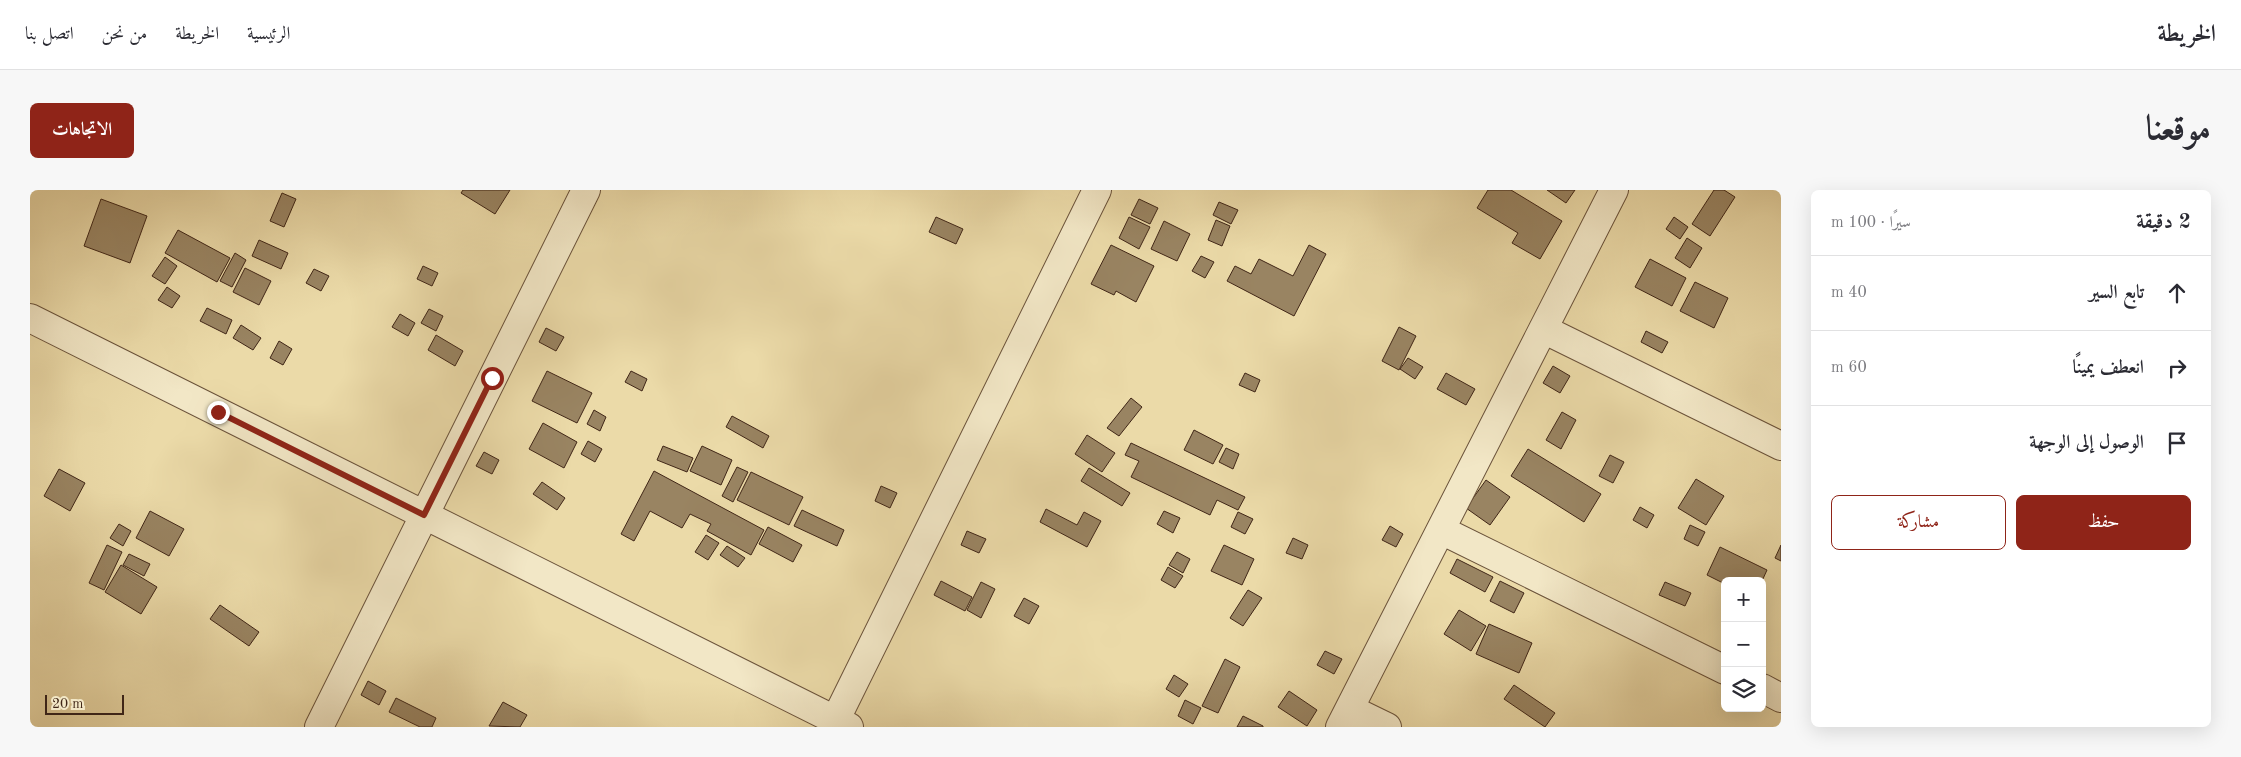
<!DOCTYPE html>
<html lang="ar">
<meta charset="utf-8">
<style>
:root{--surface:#fff;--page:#f7f7f7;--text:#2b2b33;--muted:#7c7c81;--line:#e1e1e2;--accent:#8f2418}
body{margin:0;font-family:"Old Standard TT",Amiri,serif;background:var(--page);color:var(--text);direction:rtl}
.controls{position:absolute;right:15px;bottom:15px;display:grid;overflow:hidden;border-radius:8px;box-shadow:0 5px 20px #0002}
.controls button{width:45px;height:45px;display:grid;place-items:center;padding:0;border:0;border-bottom:1px solid var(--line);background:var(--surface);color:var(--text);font:25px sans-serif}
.scale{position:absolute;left:15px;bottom:12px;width:79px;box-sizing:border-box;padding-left:5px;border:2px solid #402617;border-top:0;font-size:14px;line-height:18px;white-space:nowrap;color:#402617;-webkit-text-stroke:4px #f2e7c6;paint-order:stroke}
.stop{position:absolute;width:15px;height:15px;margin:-11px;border:4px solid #8f2418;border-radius:50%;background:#fff}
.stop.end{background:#8f2418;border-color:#fff;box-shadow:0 1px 5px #0008}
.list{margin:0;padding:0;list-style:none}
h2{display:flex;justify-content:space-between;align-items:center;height:65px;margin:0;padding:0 20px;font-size:21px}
h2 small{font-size:16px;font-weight:400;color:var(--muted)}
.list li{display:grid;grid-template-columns:32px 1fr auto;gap:15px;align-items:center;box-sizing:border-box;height:75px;padding:0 20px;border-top:1px solid var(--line)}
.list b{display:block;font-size:19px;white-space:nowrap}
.list em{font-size:16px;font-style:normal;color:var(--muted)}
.actions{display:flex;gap:10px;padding:15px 20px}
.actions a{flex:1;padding:11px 0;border:1px solid var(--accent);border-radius:8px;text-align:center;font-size:18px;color:var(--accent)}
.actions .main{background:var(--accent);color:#fff}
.icon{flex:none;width:28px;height:28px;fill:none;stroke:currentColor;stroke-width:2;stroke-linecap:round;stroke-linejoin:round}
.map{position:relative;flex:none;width:1751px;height:537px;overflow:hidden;direction:ltr;border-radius:8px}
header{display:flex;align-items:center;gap:30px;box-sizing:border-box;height:70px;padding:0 25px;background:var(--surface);border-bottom:1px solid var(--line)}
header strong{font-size:24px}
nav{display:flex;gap:28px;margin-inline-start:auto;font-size:18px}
.intro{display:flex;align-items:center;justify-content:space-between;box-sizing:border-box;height:120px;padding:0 30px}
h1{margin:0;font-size:35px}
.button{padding:12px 22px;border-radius:8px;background:var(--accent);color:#fff;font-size:18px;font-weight:700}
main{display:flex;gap:30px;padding:0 30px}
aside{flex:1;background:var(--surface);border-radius:8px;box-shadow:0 5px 20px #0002}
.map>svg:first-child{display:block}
.building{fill:#998462;stroke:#402617}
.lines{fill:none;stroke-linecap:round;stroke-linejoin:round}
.minor-casing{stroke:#6b533b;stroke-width:30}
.minor{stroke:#f2e7c6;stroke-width:28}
.route{stroke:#8f2418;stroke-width:6}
</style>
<header>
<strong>الخريطة</strong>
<nav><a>الرئيسية</a><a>الخريطة</a><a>من نحن</a><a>اتصل بنا</a></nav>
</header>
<div class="intro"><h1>موقعنا</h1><a class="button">الاتجاهات</a></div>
<main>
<aside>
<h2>2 دقيقة<small>سيرًا · 100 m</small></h2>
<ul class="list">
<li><svg class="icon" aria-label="ahead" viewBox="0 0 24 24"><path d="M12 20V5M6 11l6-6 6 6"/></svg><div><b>تابع السير</b></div><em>40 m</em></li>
<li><svg class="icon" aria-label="right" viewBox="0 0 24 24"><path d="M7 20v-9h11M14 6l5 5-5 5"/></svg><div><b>انعطف يمينًا</b></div><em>60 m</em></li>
<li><svg class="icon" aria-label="arrive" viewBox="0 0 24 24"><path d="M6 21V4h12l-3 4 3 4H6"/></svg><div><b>الوصول إلى الوجهة</b></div></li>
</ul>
<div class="actions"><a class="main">حفظ</a><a>مشاركة</a></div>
</aside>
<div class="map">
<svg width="1751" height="537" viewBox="0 0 1751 537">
<rect width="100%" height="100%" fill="#ebdaa8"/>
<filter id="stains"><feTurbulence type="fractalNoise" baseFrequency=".004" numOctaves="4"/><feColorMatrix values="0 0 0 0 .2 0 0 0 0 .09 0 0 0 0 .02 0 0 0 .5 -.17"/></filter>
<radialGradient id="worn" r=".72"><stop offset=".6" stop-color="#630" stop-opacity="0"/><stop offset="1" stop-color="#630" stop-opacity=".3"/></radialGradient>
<path class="building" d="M 433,0 L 480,0 L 465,24 L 431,3 Z
M 1458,0 L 1481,0 L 1532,31 L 1510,69 L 1482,53 L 1488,43 L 1447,18 Z
M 1517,0 L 1545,0 L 1536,13 Z
M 1684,0 L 1694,0 L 1705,7 L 1680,46 L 1662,34 Z
M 252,3 L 266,9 L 254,37 L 240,31 Z
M 71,9 L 117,26 L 100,73 L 54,56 Z
M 1109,9 L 1128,18 L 1120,34 L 1101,25 Z
M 1189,12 L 1208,20 L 1201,34 L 1183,25 Z
M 906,27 L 933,39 L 926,54 L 899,42 Z
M 1099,27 L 1120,37 L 1109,59 L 1089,48 Z
M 1644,27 L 1658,37 L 1650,49 L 1636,39 Z
M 1186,30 L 1200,36 L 1192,56 L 1178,50 Z
M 1134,31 L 1160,44 L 1147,71 L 1121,59 Z
M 148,40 L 200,68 L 187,92 L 135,63 Z
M 1657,48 L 1672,58 L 1660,78 L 1645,68 Z
M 229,50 L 258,63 L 251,79 L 222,66 Z
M 1081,55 L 1124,76 L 1106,112 L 1086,101 L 1084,105 L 1061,94 Z
M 1279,55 L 1296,64 L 1264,126 L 1197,91 L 1205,76 L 1221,84 L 1229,69 L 1263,86 Z
M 205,63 L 216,70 L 202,97 L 190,91 Z
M 1171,66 L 1184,72 L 1175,88 L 1162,81 Z
M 135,67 L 147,76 L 135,94 L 122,86 Z
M 1620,69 L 1656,88 L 1642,116 L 1605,97 Z
M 393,76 L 408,83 L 402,96 L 387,89 Z
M 215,78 L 241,91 L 229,115 L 203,102 Z
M 284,79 L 299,86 L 291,101 L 276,93 Z
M 1665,92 L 1698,108 L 1684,138 L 1650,121 Z
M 137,97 L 150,106 L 142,118 L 128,110 Z
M 177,118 L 202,130 L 196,144 L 170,131 Z
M 399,119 L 413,126 L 406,141 L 391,133 Z
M 370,124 L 385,133 L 378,146 L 362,137 Z
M 211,135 L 231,148 L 223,160 L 203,148 Z
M 1369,137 L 1386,146 L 1369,180 L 1352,171 Z
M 516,138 L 534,147 L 526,161 L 509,152 Z
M 1616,141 L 1638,152 L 1632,163 L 1611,152 Z
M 406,145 L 433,161 L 425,176 L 398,160 Z
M 249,151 L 262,159 L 253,175 L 240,168 Z
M 1378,168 L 1393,177 L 1385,189 L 1370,179 Z
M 1523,176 L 1540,186 L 1530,203 L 1513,193 Z
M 517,181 L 562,203 L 547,233 L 502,211 Z
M 601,181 L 617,189 L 612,201 L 595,192 Z
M 1215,183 L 1230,190 L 1225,202 L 1209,195 Z
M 1416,183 L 1445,199 L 1436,215 L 1407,199 Z
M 1101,208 L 1112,217 L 1089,246 L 1077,238 Z
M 564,220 L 576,227 L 570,241 L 557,234 Z
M 1532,222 L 1546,230 L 1531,259 L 1516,250 Z
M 702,226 L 739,246 L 733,258 L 696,237 Z
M 513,233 L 547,252 L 534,278 L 499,259 Z
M 1164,240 L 1193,255 L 1183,274 L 1154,260 Z
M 1057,245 L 1085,263 L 1072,282 L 1045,264 Z
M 558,251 L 572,259 L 565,272 L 551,264 Z
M 1101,253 L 1215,307 L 1208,320 L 1187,310 L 1180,325 L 1101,287 L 1109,271 L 1095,265 Z
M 633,256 L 663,268 L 657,282 L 627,270 Z
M 672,256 L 702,270 L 691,295 L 660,281 Z
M 1196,258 L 1209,264 L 1203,279 L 1189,272 Z
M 1498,259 L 1571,304 L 1554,332 L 1481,286 Z
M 454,262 L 469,270 L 462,284 L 446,276 Z
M 1580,265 L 1594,272 L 1583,293 L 1569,286 Z
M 707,277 L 718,282 L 703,312 L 692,306 Z
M 1059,278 L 1100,303 L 1092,316 L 1051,291 Z
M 29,279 L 55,293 L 40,321 L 14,306 Z
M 624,281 L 734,340 L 721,365 L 677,341 L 681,334 L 660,324 L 652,338 L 620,321 L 604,351 L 591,344 Z
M 721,282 L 773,307 L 759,335 L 707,310 Z
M 1666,289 L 1694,306 L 1676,335 L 1648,318 Z
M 1456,290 L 1480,307 L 1460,335 L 1436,318 Z
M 512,292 L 535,308 L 527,320 L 503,304 Z
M 851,296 L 867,303 L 860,318 L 845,311 Z
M 1610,317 L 1624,325 L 1617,338 L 1603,330 Z
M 1016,319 L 1047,335 L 1054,322 L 1071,331 L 1057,357 L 1010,332 Z
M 772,320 L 814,340 L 807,356 L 764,336 Z
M 120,321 L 154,339 L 139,366 L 106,348 Z
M 1134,321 L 1150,328 L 1143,343 L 1127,334 Z
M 1208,322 L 1223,329 L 1215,344 L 1201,337 Z
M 89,334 L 101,341 L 93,356 L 80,348 Z
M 1660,335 L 1675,342 L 1668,356 L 1654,349 Z
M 1360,336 L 1373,344 L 1366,357 L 1352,350 Z
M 738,337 L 772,355 L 763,372 L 729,354 Z
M 937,341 L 956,349 L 949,363 L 931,355 Z
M 676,345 L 689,353 L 678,370 L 665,362 Z
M 1263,348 L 1278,355 L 1272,369 L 1256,363 Z
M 77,355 L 92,362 L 74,400 L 59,393 Z
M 1194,355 L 1224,369 L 1212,395 L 1181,381 Z
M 1751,355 L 1751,371 L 1745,368 Z
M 697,356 L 715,368 L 708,377 L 690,365 Z
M 1690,357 L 1737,380 L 1732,391 L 1695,391 L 1695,394 L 1677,385 Z
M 1147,362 L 1160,369 L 1153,383 L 1139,375 Z
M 99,364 L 120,374 L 114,386 L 93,375 Z
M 1427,369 L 1463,387 L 1455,402 L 1420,383 Z
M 91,375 L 127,397 L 111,424 L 75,402 Z
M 1138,377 L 1153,386 L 1145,398 L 1131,390 Z
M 911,391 L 942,407 L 935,421 L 904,405 Z
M 1470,391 L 1494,403 L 1484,423 L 1460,411 Z
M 951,392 L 965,399 L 951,428 L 937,420 Z
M 1635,392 L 1661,403 L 1655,416 L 1629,405 Z
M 1218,400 L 1232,408 L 1213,436 L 1200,428 Z
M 994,408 L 1009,416 L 999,434 L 984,426 Z
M 190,415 L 229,442 L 219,456 L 180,429 Z
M 1429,420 L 1456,436 L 1441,461 L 1414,444 Z
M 1459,434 L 1502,453 L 1489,483 L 1446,464 Z
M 1295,461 L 1312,469 L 1304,484 L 1287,475 Z
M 1195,469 L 1210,477 L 1188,523 L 1172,516 Z
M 1144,485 L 1158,494 L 1149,507 L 1136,499 Z
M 338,491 L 356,501 L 349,515 L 331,505 Z
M 1484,495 L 1525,523 L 1515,537 L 1474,509 Z
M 1259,501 L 1287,520 L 1277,536 L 1248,517 Z
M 366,508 L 406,528 L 402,537 L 390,537 L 359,522 Z
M 1155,510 L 1171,518 L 1163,534 L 1148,526 Z
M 473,512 L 497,525 L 490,537 L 459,536 Z
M 1213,526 L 1233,536 L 1233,537 L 1207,537 Z"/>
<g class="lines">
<defs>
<path id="minor" d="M 0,128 L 819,537
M 1513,139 L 1751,256
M 1411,340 L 1695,480
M 1732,498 L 1751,508
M 1320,519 L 1357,537
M 289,537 L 556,0
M 802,537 L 1067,0
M 1310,537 L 1584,0"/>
</defs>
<use href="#minor" class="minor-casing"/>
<use href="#minor" class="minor"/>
</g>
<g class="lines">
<path class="route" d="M 188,222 L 394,325 L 462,188"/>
</g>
<rect width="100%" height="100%" filter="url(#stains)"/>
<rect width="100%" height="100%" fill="url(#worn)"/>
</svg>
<div class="controls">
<button>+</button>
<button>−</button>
<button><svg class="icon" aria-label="layers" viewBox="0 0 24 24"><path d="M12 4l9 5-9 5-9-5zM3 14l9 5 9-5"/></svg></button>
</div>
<div class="scale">20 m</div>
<div class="stop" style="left:462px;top:188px"></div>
<div class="stop end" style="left:188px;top:222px"></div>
</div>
</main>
